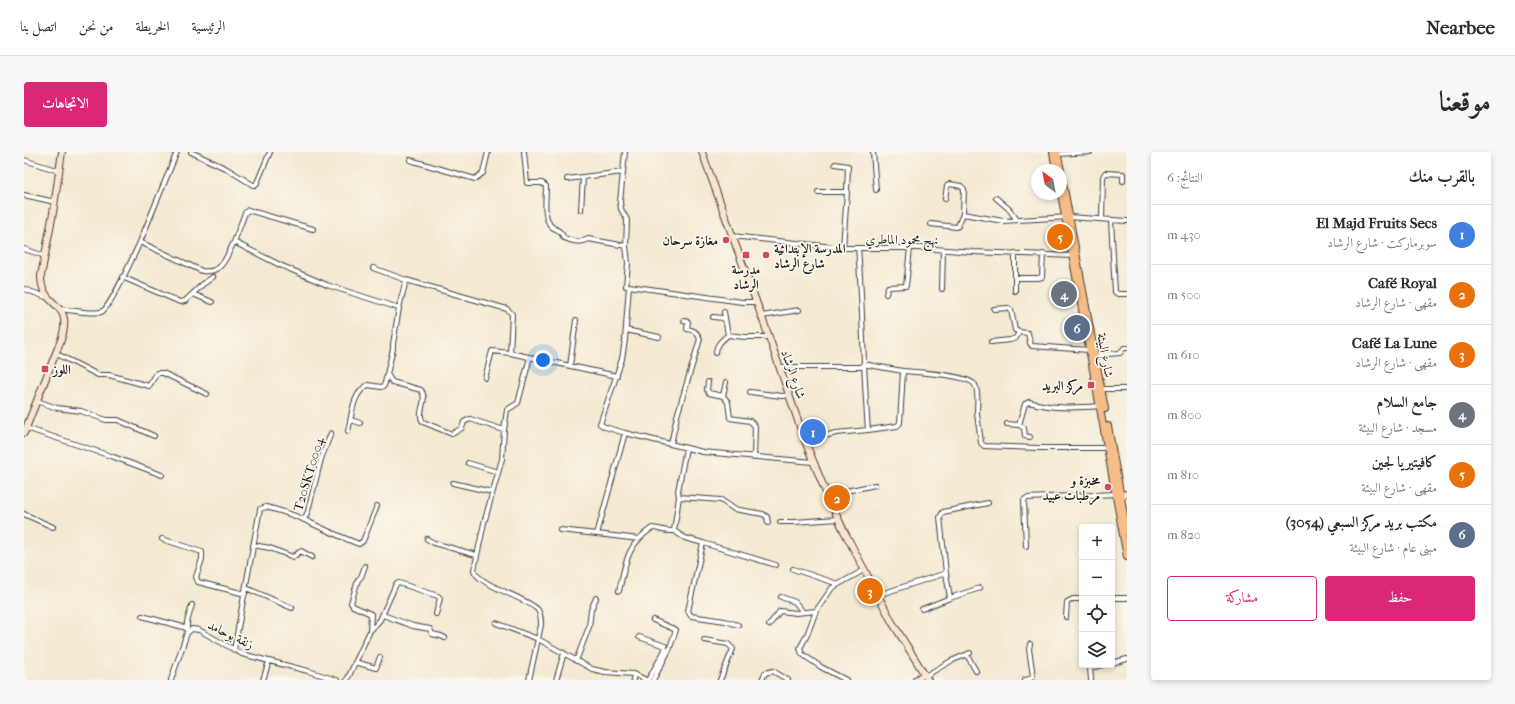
<!DOCTYPE html>
<html lang="ar">
<meta charset="utf-8">
<style>
:root{--surface:#fff;--page:#f7f7f7;--text:#2b2b33;--muted:#7c7c81;--line:#e1e1e2;--accent:#db2777}
body{margin:0;font-family:"IM FELL French Canon",Amiri,serif;background:var(--page);color:var(--text);direction:rtl}
.controls{position:absolute;right:12px;bottom:12px;display:grid;overflow:hidden;border-radius:4px;box-shadow:0 2px 6px #0003}
.controls button{width:36px;height:36px;display:grid;place-items:center;padding:0;border:0;border-bottom:1px solid var(--line);background:var(--surface);color:var(--text);font:20px sans-serif}
.compass{position:absolute;left:1007px;top:12px;width:36px;height:36px;border-radius:50%;background:var(--surface);box-shadow:0 2px 6px #0003;rotate:328deg}
.you{position:absolute;left:519px;top:208px;width:14px;height:14px;margin:-10px;border:3px solid #fff;border-radius:50%;background:#1a73e8;box-shadow:0 0 0 6px #1a73e833}
.badge{display:grid;place-items:center;width:26px;height:26px;border-radius:50%;background:var(--accent);color:#fff;font-size:13px;font-weight:700}
.pin{position:absolute;translate:-50% -50%;border:2px solid #fff;box-shadow:0 1px 4px #0006}
.list{margin:0;padding:0;list-style:none}
h2{display:flex;justify-content:space-between;align-items:center;height:52px;margin:0;padding:0 16px;font-size:17px}
h2 small{font-size:13px;font-weight:400;color:var(--muted)}
.list li{display:grid;grid-template-columns:26px 1fr auto;gap:12px;align-items:center;box-sizing:border-box;height:60px;padding:0 16px;border-top:1px solid var(--line)}
.list b{display:block;font-size:15px;white-space:nowrap}
.list p{margin:0;font-size:13px;white-space:nowrap;color:var(--muted)}
.list em{font-size:13px;font-style:normal;color:var(--muted)}
.actions{display:flex;gap:8px;padding:12px 16px}
.actions a{flex:1;padding:9px 0;border:1px solid var(--accent);border-radius:4px;text-align:center;font-size:14px;color:var(--accent)}
.actions .main{background:var(--accent);color:#fff}
.icon{flex:none;width:22px;height:22px;fill:none;stroke:currentColor;stroke-width:2;stroke-linecap:round;stroke-linejoin:round}
.map{position:relative;flex:none;width:1103px;height:528px;overflow:hidden;direction:ltr;border-radius:4px}
header{display:flex;align-items:center;gap:24px;box-sizing:border-box;height:56px;padding:0 20px;background:var(--surface);border-bottom:1px solid var(--line)}
header strong{font-size:19px}
nav{display:flex;gap:22px;margin-inline-start:auto;font-size:14px}
.intro{display:flex;align-items:center;justify-content:space-between;box-sizing:border-box;height:96px;padding:0 24px}
h1{margin:0;font-size:28px}
.button{padding:10px 18px;border-radius:4px;background:var(--accent);color:#fff;font-size:14px;font-weight:700}
main{display:flex;gap:24px;padding:0 24px}
aside{flex:1;background:var(--surface);border-radius:4px;box-shadow:0 2px 6px #0003}
.map>svg:first-child{display:block}
.lines{fill:none;stroke-linecap:round;stroke-linejoin:round}
.street-casing{stroke:#3c3b37;stroke-width:6}
.secondary-casing{stroke:#3c3b37;stroke-width:8}
.primary-casing{stroke:#3c3b37;stroke-width:8}
.street{stroke:#fff;stroke-width:4}
.secondary{stroke:#fce5cf;stroke-width:6}
.primary{stroke:#f7bd88;stroke-width:6}
.poi-dot{fill:#d1495b;stroke:#fbf7ec;stroke-width:1.5}
.labels{text-anchor:middle;stroke-width:3.5;stroke-linejoin:round;paint-order:stroke}
.street-label{font-size:13px;fill:#1c1c1c;stroke:#fbf7ec}
.poi-label{font-size:13px;font-weight:bold;fill:#1c1c1c;stroke:#fbf7ec;text-anchor:end}
</style>
<header>
<strong>Nearbee</strong>
<nav><a>الرئيسية</a><a>الخريطة</a><a>من نحن</a><a>اتصل بنا</a></nav>
</header>
<div class="intro"><h1>موقعنا</h1><a class="button">الاتجاهات</a></div>
<main>
<aside>
<h2>بالقرب منك<small>النتائج: 6</small></h2>
<ul class="list">
<li><span class="badge" style="background:#3f7fe0">1</span><div><b>El Majd Fruits Secs</b><p>سوبرماركت · شارع الرشاد</p></div><em>430 m</em></li>
<li><span class="badge" style="background:#e8710a">2</span><div><b>Café Royal</b><p>مقهى · شارع الرشاد</p></div><em>500 m</em></li>
<li><span class="badge" style="background:#e8710a">3</span><div><b>Café La Lune</b><p>مقهى · شارع الرشاد</p></div><em>610 m</em></li>
<li><span class="badge" style="background:#6b7280">4</span><div><b>جامع السلام</b><p>مسجد · شارع البيئة</p></div><em>800 m</em></li>
<li><span class="badge" style="background:#e8710a">5</span><div><b>كافيتيريا لجين</b><p>مقهى · شارع البيئة</p></div><em>810 m</em></li>
<li><span class="badge" style="background:#5c6f8a">6</span><div><b>مكتب بريد مركز السبعي (3054)</b><p>مبنى عام · شارع البيئة</p></div><em>820 m</em></li>
</ul>
<div class="actions"><a class="main">حفظ</a><a>مشاركة</a></div>
</aside>
<div class="map">
<svg width="1103" height="528" viewBox="0 0 1103 528">
<rect width="100%" height="100%" fill="#fbf7ec"/>
<filter id="ink" filterUnits="userSpaceOnUse"><feTurbulence type="fractalNoise" baseFrequency=".025" numOctaves="2"/><feDisplacementMap in="SourceGraphic" scale="8" xChannelSelector="R" yChannelSelector="G"/><feConvolveMatrix kernelMatrix="1 2 1 2 8 2 1 2 1" color-interpolation-filters="sRGB"/></filter>
<filter id="wash" filterUnits="userSpaceOnUse"><feTurbulence type="fractalNoise" baseFrequency=".012" numOctaves="4" result="noise"/><feDisplacementMap in="SourceGraphic" scale="16" xChannelSelector="R" yChannelSelector="G"/><feGaussianBlur stdDeviation="0.9" result="paint"/><feColorMatrix in="noise" values="0 0 0 0 0 0 0 0 0 0 0 0 0 0 0 0 0 1.4 0 .05"/><feComposite in="paint" operator="in"/></filter>
<g filter="url(#wash)">
<rect width="100%" height="100%" fill="#f4e9d1"/>
</g>
<g filter="url(#ink)">
<g class="lines">
<defs>
<path id="street" d="M 167,0 L 203,17 L 229,33 L 232,33 L 246,0
M 500,0 L 503,31 L 518,31 L 522,34 C 522,47 519,62 526,73 C 531,79 535,75 540,86 C 549,89 555,92 564,87 L 602,94
M 601,0 L 596,50 L 597,57 L 603,68 L 602,94 L 604,111 L 602,134 L 605,134
M 849,0 L 852,38
M 1034,2 L 1066,0
M 0,8 L 35,19
M 386,8 L 451,27 L 459,21 L 464,0
M 811,12 L 824,14 L 823,40
M 543,27 L 599,20
M 794,40 L 823,40 L 819,96
M 0,43 L 31,50
M 972,46 L 985,57 L 993,68
M 921,47 L 923,34 L 926,32 L 937,34 L 940,37 L 939,62 L 979,69 L 1045,65 L 1103,69
M 557,58 L 559,25
M 1078,67 L 1079,25 L 1081,21 L 1099,22 L 1099,29
M 1087,68 L 1091,140 L 1094,142 L 1103,142
M 907,72 L 932,75 L 934,74 L 939,62
M 708,84 L 819,96 L 898,96 L 949,100 L 1050,104
M 116,90 L 153,0
M 210,90 L 221,61 L 224,58 L 289,77
M 0,97 L 21,104
M 349,116 L 382,128
M 98,125 L 156,150 L 161,149 L 179,132 L 189,125
M 992,125 L 993,126 L 1014,126 L 1018,125 L 1019,102
M 0,137 L 22,145
M 918,137 L 919,98
M 991,139 L 991,101
M 169,142 L 188,150
M 862,142 L 864,135 L 882,134 L 886,96
M 733,150 L 718,150 L 605,134 L 601,188 L 598,207 L 576,272 L 581,275 L 601,281 L 679,300 L 789,310
M 375,156 L 369,192 L 369,197 L 363,222 L 368,230 L 397,238 C 405,249 392,260 399,270 L 428,282 L 438,276 L 440,270 L 446,267 L 480,278
M 36,157 C 45,158 69,162 77,160 C 85,158 111,101 116,90 L 178,119 C 199,122 202,105 210,90 L 256,113 L 303,133 L 375,156 L 382,128 L 483,157 L 488,162 L 486,201 L 593,224
M 970,157 L 984,156 L 987,158 L 991,178 L 995,180 L 1004,181 L 1006,191 L 1008,194 L 1065,198
M 700,160 L 704,183
M 738,164 L 775,158
M 689,165 L 699,166 L 701,168
M 602,178 L 635,185
M 967,190 L 986,188 L 992,186 L 995,180
M 31,201 L 74,223 L 85,223 L 125,234 L 133,221 L 139,221 L 183,242
M 692,201 C 692,193 697,189 704,183 L 721,185 L 745,185
M 1071,203 L 1096,201 L 1100,196 L 1103,196
M 839,212 L 879,219 L 876,271 L 873,274 L 844,278
M 546,214 L 552,168
M 756,215 L 839,215
M 879,219 C 892,220 946,223 951,233 C 955,240 953,252 953,261 C 954,271 956,281 957,291 L 960,294 L 1014,296 L 1083,296
M 461,226 L 468,199 L 486,201
M 684,230 L 683,238 L 685,241 L 699,244 L 704,250 L 706,266 L 726,269 L 731,274 L 730,306
M 1077,237 L 1103,237
M 726,240 L 758,244 L 766,243
M 699,244 L 702,230
M 13,249 L 33,256 L 57,259 L 82,268 L 94,268 L 130,284
M 327,268 L 336,271
M 983,272 L 995,273 L 1001,252 L 1005,250 C 1030,257 1050,256 1076,254
M 995,273 L 1000,276 L 1001,284 L 1006,285
M 2,276 L 87,304 L 138,323
M 324,279 C 328,264 328,241 344,233 L 357,235 L 360,234 L 363,223
M 601,281 L 573,382 L 615,387
M 781,289 L 812,281 L 844,278 C 839,217 839,156 834,96
M 647,292 L 653,264 L 676,187 C 673,180 670,178 663,177 L 664,170 L 660,169
M 444,311 L 474,320
M 429,331 L 468,340
M 803,343 L 851,333
M 655,345 L 697,348 L 710,357 L 739,362 L 743,365 L 744,371
M 0,362 L 29,375
M 280,368 L 284,359 L 297,307 L 307,281
M 756,370 L 770,370 L 814,367
M 536,378 L 573,382
M 650,379 L 661,386 L 679,391 L 664,459 L 667,464 L 701,469 L 714,473
M 138,387 L 178,400 L 178,407 L 172,425 L 174,430 L 221,442
M 403,387 L 410,391 L 452,403
M 679,391 L 752,413
M 229,393 L 246,396 L 269,405 L 277,399 L 288,405
M 1002,394 L 1000,348 L 1003,346 L 1092,342
M 341,414 L 337,425 L 334,428 L 327,451 L 329,454 L 347,462 L 346,479
M 769,417 L 814,432
M 922,421 L 926,446 L 956,436
M 222,436 L 268,456
M 595,439 C 602,410 602,394 628,376 C 635,376 641,380 650,379 L 655,345 L 654,339 L 662,296
M 854,443 L 922,421 L 916,365 L 919,360 L 964,351
M 757,445 L 771,450 L 779,460
M 1088,446 L 1103,446
M 898,457 L 926,446
M 792,459 L 783,483 L 776,496 L 778,502 L 797,515 L 822,528
M 359,463 L 389,474 L 406,477 L 408,482 L 417,484 L 421,486
M 118,464 L 163,476
M 1042,465 L 1043,450 L 1049,447 L 1058,447
M 629,468 L 652,478 L 645,498 L 629,528
M 472,471 L 514,487 L 568,517 L 581,520 L 610,522 L 622,528
M 745,473 L 756,459 L 772,461 L 792,459 L 808,436 L 840,418
M 163,478 L 163,470 L 168,453
M 615,485 L 641,494 L 641,498 L 624,528
M 680,488 L 704,492 L 709,497 L 696,528
M 210,498 L 236,357 L 242,355 C 258,359 274,364 289,372 C 304,379 319,386 335,392 L 339,389 L 353,354
M 943,503 L 952,519
M 552,509 L 565,475 L 567,458 L 572,446
M 331,510 L 352,516 L 356,505
M 1088,511 L 1103,507
M 901,524 L 927,509 L 946,501
M 147,528 L 163,481 L 168,477 L 175,478 L 218,502 L 284,519 L 313,528
M 239,528 L 245,509
M 323,528 L 346,479 L 356,468 L 372,432 L 375,431 L 414,444 L 416,446 L 412,462
M 505,528 L 517,473 C 517,467 517,463 514,458 C 504,446 453,433 450,418 L 460,371 L 478,307 L 480,278 L 483,258 L 494,251 L 506,205
M 532,528 L 540,501
M 609,528 L 610,522
M 738,528 L 741,521 L 749,519 L 764,528
M 1001,528 L 1006,527 L 1009,524 L 1005,497 L 1006,492
M 1067,528 L 1066,516 L 1079,513"/>
<path id="secondary" d="M 678,0 L 745,185 L 781,289 L 803,343 L 820,379 L 868,470 L 904,528
M 0,281 L 37,188 C 51,147 17,158 17,124 L 29,61 L 38,0
M 1092,344 L 1103,342
M 892,528 L 900,522"/>
<path id="primary" d="M 1029,0 L 1032,18
M 1033,0 L 1037,18
M 1037,20 L 1081,257
M 1037,42 L 1103,405
M 1084,274 L 1103,379"/>
</defs>
<use href="#street" class="street-casing"/>
<use href="#secondary" class="secondary-casing"/>
<use href="#primary" class="primary-casing"/>
<use href="#street" class="street"/>
<use href="#secondary" class="secondary"/>
<use href="#primary" class="primary"/>
</g>
</g>
<g class="poi-dot">
<circle cx="702" cy="88" r="4"/>
<rect x="718" y="99" width="8" height="8" rx="2"/>
<circle cx="742" cy="103" r="4"/>
<rect x="17" y="213" width="8" height="8" rx="2"/>
<rect x="1063" y="229" width="8" height="8" rx="2"/>
<circle cx="1084" cy="335" r="4"/>
</g>
<g class="labels">
<g class="street-label">
<text transform="translate(878 87) rotate(1)" y="5">نهج محمود الماطري</text>
<text transform="translate(1082 203) rotate(80)" y="5">شارع البيئة</text>
<text transform="translate(770 222) rotate(71)" y="5">شارع الرشاد</text>
<text transform="translate(284 322) rotate(-73)" y="5">T20SKT0004</text>
<text transform="translate(207 482) rotate(26)" y="5">زنقة بوحامد</text>
</g>
<g class="poi-label">
<text x="694" y="93">مغازة سرحان</text>
<text x="750" y="101" text-anchor="start">المدرسة الإبتدائية<tspan x="750" dy="15">شارع الرشاد</tspan></text>
<text x="722" y="122" text-anchor="middle">مدرسة<tspan x="722" dy="15">الرشاد</tspan></text>
<text x="29" y="222" text-anchor="start">اللوز</text>
<text x="1059" y="238">مركز البريد</text>
<text x="1076" y="333">مخبزة و<tspan x="1076" dy="15">مرطبات عبيد</tspan></text>
</g>
</g>
</svg>
<div class="controls">
<button>+</button>
<button>−</button>
<button><svg class="icon" aria-label="locate" viewBox="0 0 24 24"><circle cx="12" cy="12" r="6"/><path d="M12 2v4M12 18v4M2 12h4M18 12h4"/></svg></button>
<button><svg class="icon" aria-label="layers" viewBox="0 0 24 24"><path d="M12 4l9 5-9 5-9-5zM3 14l9 5 9-5"/></svg></button>
</div>
<svg class="compass" viewBox="-18 -18 36 36"><path d="M0-13l5 13h-10z" fill="#e53935"/><path d="M0 13l5-13h-10z" fill="#7c7c81"/></svg>
<div class="you"></div>
<div class="pin badge" style="left:789px;top:280px;background:#3f7fe0">1</div>
<div class="pin badge" style="left:813px;top:346px;background:#e8710a">2</div>
<div class="pin badge" style="left:846px;top:439px;background:#e8710a">3</div>
<div class="pin badge" style="left:1040px;top:142px;background:#6b7280">4</div>
<div class="pin badge" style="left:1036px;top:85px;background:#e8710a">5</div>
<div class="pin badge" style="left:1053px;top:176px;background:#5c6f8a">6</div>
</div>
</main>
